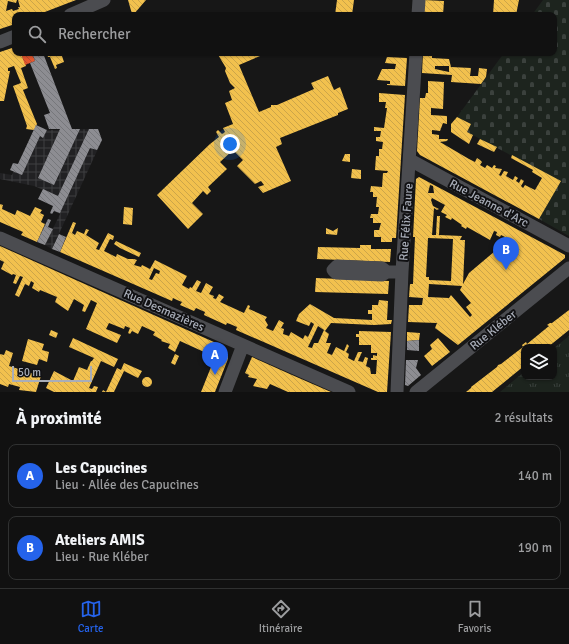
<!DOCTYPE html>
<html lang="fr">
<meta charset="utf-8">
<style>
:root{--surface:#111;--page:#1a1a1a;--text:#f1f3f6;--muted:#9c9d9f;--line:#303131;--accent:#2563eb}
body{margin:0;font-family:Signika,sans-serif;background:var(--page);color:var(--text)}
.controls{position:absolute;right:12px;bottom:12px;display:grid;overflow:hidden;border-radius:8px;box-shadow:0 1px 3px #0004}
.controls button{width:36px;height:36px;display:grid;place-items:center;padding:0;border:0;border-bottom:1px solid var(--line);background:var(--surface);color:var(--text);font:20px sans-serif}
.scale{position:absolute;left:12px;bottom:10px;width:80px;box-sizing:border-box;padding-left:4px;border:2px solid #a8adb8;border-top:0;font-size:11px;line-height:14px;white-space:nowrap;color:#a8adb8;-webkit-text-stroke:3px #111113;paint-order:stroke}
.you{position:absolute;left:230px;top:144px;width:14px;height:14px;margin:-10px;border:3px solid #fff;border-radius:50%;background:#1a73e8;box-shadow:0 0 0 6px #1a73e833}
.badge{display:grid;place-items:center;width:26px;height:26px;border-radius:50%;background:var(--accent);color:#fff;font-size:13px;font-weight:700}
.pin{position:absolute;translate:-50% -33px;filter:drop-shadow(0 1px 2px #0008)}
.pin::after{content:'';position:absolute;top:21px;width:14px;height:12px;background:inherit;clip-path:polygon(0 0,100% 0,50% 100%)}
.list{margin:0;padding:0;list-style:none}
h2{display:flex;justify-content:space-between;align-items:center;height:52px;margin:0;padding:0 16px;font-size:17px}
h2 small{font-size:13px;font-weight:400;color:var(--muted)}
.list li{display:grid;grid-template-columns:26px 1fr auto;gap:12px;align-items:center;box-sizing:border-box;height:64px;margin:0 8px 8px;padding:0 8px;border:1px solid var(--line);border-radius:8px}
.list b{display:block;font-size:15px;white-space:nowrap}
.list p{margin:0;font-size:13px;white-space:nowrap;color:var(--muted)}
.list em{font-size:13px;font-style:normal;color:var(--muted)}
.icon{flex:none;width:22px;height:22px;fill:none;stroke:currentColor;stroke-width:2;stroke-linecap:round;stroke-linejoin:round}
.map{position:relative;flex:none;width:569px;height:392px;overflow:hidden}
.search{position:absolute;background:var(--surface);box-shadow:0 1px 3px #0004;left:12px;right:12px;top:12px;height:44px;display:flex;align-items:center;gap:10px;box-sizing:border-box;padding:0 14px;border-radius:8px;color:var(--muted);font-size:15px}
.sheet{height:196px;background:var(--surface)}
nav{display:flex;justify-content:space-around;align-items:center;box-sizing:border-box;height:56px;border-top:1px solid var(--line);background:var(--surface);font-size:11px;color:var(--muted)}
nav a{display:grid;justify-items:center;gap:2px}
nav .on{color:var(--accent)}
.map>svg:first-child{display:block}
.industrial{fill:url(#industrial-grid)}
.grass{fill:url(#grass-tufts)}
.cemetery{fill:url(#cemetery-stones)}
.homes{fill:url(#homes-back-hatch);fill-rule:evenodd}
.shops{fill:url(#shops-back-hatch)}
.industry{fill:url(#industry-back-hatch)}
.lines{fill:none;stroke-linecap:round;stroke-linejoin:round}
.minor{stroke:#4b4c50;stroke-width:13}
.labels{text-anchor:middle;stroke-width:4;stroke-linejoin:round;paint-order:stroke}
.street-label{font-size:12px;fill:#a8adb8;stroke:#111113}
</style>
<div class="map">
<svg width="569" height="392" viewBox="0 0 569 392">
<defs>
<pattern id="industrial-grid" width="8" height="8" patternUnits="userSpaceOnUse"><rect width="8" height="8" fill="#212123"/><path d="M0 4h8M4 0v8" fill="none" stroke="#3e3f41"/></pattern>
<pattern id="grass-tufts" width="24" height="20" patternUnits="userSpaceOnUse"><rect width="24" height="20" fill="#1d241e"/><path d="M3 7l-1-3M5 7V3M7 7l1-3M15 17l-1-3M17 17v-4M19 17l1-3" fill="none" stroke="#3b413d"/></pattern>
<pattern id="cemetery-stones" width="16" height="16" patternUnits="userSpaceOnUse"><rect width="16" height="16" fill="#1d241e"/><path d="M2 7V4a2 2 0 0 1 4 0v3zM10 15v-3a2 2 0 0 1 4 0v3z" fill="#3b413d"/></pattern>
<pattern id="homes-back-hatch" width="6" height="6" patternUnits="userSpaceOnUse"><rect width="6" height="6" fill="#f2c14e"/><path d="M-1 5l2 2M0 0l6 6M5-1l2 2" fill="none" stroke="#cca549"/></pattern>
<pattern id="shops-back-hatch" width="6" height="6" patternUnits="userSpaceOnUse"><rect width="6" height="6" fill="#e4572e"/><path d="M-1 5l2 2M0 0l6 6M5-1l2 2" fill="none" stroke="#b84e30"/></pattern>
<pattern id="industry-back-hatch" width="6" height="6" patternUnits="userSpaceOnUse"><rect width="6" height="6" fill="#8d8d92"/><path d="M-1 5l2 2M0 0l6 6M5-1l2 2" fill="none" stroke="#76777b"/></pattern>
</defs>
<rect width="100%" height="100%" fill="#171717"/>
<path class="industrial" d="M 98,129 L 102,140 L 52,249 L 45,245 L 60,214 L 52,210 L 58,196 L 34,186 L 0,179 L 0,173 L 12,175 L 33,133 L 43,137 L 47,130 Z"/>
<path class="grass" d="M 569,336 L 569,392 L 500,392 L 524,372 L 524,377 L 554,377 L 554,348 Z"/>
<path class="cemetery" d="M 543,0 L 569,0 L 569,236 L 539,219 L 560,181 L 467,132 L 471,124 L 457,117 L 504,53 L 554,53 L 554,15 L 532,15 Z"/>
<path class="homes" d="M 0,0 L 17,0 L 16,3 L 8,1 L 6,11 L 12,9 L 13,11 L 19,9 L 18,7 L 20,7 L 18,0 L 76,0 L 37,15 L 15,15 L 15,24 L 0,29 Z
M 128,0 L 146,0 L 134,14 L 132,14 Z
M 337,0 L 354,0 L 352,15 L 335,15 Z
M 424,0 L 444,1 L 443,15 L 423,15 Z
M 494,0 L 519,0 L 516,15 L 493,15 Z
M 391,12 L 409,13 L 409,15 L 391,15 Z
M 15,47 L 15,53 L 21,53 L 26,66 L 21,68 L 28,88 L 23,90 L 37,124 L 34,130 L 26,129 L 27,126 L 13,86 L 21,83 L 14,66 L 8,68 L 8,71 L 10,71 L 4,101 L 0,101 L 0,52 Z
M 43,53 L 61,53 L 64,62 L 56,65 L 57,68 L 55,69 L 50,57 L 48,57 L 47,54 L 44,55 Z
M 217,53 L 261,53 L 260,56 L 239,65 L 259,112 L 271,107 L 271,105 L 277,105 L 314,89 L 311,83 L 328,76 L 334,90 L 340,87 L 348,109 L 338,113 L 338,115 L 280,138 L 282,144 L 276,147 L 291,181 L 263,193 L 258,187 L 264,185 L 261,181 L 255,184 L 237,166 L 243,160 L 233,150 L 220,162 L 227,169 L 208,187 L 211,191 L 207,195 L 203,191 L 192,203 L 203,214 L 188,229 L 157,195 L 210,144 L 219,137 L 216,132 L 218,130 L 222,134 L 225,132 L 223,128 L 233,124 L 225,103 L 232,100 L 229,91 L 235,88 L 230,83 L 225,71 L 226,68 Z
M 423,53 L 432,53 L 432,58 L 449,59 L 451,67 L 471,68 L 470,76 L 478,76 L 479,68 L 487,69 L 486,77 L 481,84 L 451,82 L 452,75 L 422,73 ZM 435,66 L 449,66 L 449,72 L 435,69 Z
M 387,57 L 407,58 L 405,86 L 387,85 L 387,84 L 390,84 L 390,81 L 377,80 L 382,69 L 395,69 L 396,64 L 385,63 Z
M 428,81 L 444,82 L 443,109 L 431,108 L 431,115 L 447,116 L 447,124 L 443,123 L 440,131 L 432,130 L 432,134 L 439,135 L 439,139 L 448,139 L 447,141 L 440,142 L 469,159 L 475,162 L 477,158 L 480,160 L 482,162 L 480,165 L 485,168 L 487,165 L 492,168 L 494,165 L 496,166 L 495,168 L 502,169 L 499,175 L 501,176 L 504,171 L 508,172 L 506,176 L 513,180 L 515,176 L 518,178 L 516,181 L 519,183 L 521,179 L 524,181 L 521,186 L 523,188 L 525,185 L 535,190 L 542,178 L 532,172 L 533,170 L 511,158 L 512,155 L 561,181 L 539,219 L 420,155 L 417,151 L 420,98 L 425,98 L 426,93 L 428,93 Z
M 379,93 L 405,95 L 396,238 L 392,238 L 392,242 L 381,242 L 381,237 L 374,237 L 374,230 L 379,230 L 381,223 L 373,223 L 373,218 L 370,218 L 371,214 L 378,214 L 379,207 L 376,207 L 377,197 L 373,197 L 373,192 L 370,192 L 371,186 L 382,187 L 383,173 L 387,173 L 388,171 L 375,170 L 376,156 L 379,156 L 379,149 L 382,149 L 383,142 L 376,141 L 376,137 L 380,137 L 381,131 L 374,131 L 374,127 L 384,128 L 387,108 L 385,108 L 386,102 L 379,102 Z
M 457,117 L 471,124 L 467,132 L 473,135 L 469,144 L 451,132 L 451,124 Z
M 480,139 L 497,147 L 494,152 L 477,144 Z
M 345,154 L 350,154 L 350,162 L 342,161 Z
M 352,169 L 361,170 L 361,179 L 351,178 Z
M 419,177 L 565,255 L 565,258 L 458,345 L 435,328 L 437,323 L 408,322 L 409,305 L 422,305 L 423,298 L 409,297 L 410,284 L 413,284 L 415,237 L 413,237 L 416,179 ZM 430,185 L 433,186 L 434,193 L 428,193 ZM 432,198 L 445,205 L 441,212 L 447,215 L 445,217 L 451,220 L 452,218 L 462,225 L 461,226 L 466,229 L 467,227 L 490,240 L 494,231 L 497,232 L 496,235 L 500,237 L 501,235 L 505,237 L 498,243 L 501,246 L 469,273 L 463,284 L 465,240 L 460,240 L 462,236 L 439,235 L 440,216 L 437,216 L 436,235 L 432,235 L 434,208 L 437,210 L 439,209 L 433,206 L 431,200 ZM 428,238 L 453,239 L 451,281 L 429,280 L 429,277 L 426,277 ZM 429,284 L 462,286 L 460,290 L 471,303 L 466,307 L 472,315 L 470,317 L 451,295 L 449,298 L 428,297 Z
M 0,204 L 3,205 L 2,209 L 15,215 L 17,210 L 30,216 L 35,207 L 42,210 L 40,213 L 44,215 L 41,222 L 45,224 L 37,242 L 21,235 L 23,232 L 0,222 Z
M 124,207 L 133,208 L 132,225 L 123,224 Z
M 73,222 L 76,223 L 72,233 L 75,235 L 77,231 L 84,234 L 86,229 L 89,230 L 86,235 L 99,243 L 96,249 L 99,250 L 108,233 L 114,236 L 113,240 L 110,239 L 104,251 L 116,257 L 117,254 L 128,259 L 134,259 L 137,260 L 134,265 L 141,267 L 142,265 L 150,269 L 155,260 L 187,276 L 182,285 L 189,289 L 190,287 L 192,288 L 197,280 L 201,282 L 196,291 L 201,293 L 206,283 L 213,287 L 209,294 L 214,296 L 213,298 L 216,299 L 219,294 L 224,297 L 220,302 L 244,313 L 248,305 L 250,306 L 249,309 L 267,317 L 265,320 L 268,325 L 266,328 L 273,331 L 279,320 L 284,323 L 281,328 L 284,329 L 283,334 L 289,336 L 291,332 L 303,339 L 305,335 L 308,337 L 314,324 L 311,322 L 309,326 L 296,321 L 299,314 L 310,304 L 334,318 L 372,320 L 372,314 L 368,314 L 368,310 L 372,310 L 372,305 L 378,305 L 379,300 L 388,301 L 387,320 L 392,320 L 391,324 L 374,325 L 331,323 L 325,331 L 329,334 L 326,343 L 331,343 L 327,353 L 332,355 L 336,347 L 344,351 L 347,344 L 349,346 L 346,352 L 349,354 L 348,358 L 354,361 L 358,352 L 362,352 L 358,361 L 363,362 L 365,357 L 368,358 L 366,366 L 370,368 L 371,374 L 376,374 L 377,360 L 371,360 L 371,358 L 373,358 L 373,355 L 377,356 L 377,353 L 371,353 L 371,345 L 359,345 L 359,337 L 356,337 L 356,334 L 359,334 L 359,331 L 391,332 L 387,392 L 378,392 L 236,330 L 237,327 L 230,324 L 227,323 L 226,325 L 204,315 L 205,312 L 196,308 L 194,311 L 180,305 L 182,302 L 177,300 L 173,298 L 172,301 L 60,252 ZM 154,268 L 160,271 L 159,274 L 156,273 L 152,280 L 149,279 ZM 318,326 L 324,330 L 318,343 L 314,343 L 312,348 L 308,347 Z
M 326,228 L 333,231 L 338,228 L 337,235 L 326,234 Z
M 116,241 L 141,253 L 139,257 L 120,248 L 114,244 Z
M 360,245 L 371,245 L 371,249 L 391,249 L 390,262 L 317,259 L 318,247 L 360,248 Z
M 0,246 L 225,347 L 223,351 L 225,355 L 228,356 L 228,359 L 215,392 L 201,392 L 215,357 L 180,341 L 175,352 L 168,348 L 170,344 L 161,341 L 162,340 L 153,335 L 155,332 L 142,326 L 138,334 L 132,331 L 130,334 L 128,333 L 130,328 L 125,326 L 124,329 L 109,323 L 106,329 L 121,335 L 117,343 L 86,329 L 97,303 L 91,300 L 85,312 L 82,311 L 84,305 L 74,299 L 68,311 L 55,302 L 57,297 L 40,290 L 39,292 L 32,288 L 34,283 L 31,281 L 29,286 L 25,284 L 19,297 L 15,295 L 23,277 L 20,276 L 16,284 L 13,283 L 16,275 L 13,274 L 12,275 L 1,269 L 4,262 L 0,260 Z
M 316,278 L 389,281 L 388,294 L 315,292 Z
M 569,310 L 569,330 L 548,347 L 524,347 L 524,366 L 492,392 L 466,392 L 471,388 L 471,387 L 497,367 L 498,365 L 501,364 L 523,347 L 522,345 L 526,342 L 527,344 L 549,326 L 547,325 L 550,323 L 552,323 Z
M 51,330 L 58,333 L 56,338 L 49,335 Z
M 407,332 L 420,333 L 419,340 L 407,341 Z
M 73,338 L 118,359 L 114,367 L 101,361 L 89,388 L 92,389 L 94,386 L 98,387 L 96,392 L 54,392 L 46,388 L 54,371 L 73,381 L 79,367 L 87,370 L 91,361 L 92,361 L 94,358 L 69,347 Z
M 438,338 L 450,352 L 432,366 L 424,356 L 432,349 L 430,345 Z
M 28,339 L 44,344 L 42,350 L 49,352 L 47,362 L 39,359 L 37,365 L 22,361 Z
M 6,350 L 13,353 L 9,366 L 41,376 L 36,392 L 19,390 L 20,387 L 9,384 L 8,387 L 0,384 L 0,354 L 4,355 Z
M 175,354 L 179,356 L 175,365 L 171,363 Z
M 252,357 L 292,375 L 331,392 L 288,392 L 270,384 L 267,389 L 253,386 L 257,379 L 248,377 L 249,375 L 245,373 Z
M 124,363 L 142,371 L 138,378 L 124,371 L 114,392 L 102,392 L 103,390 L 106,392 L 117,368 L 121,370 Z
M142 382a5 5 0 1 1 10 0a5 5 0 1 1-10 0Z"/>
<path class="shops" d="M 21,53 L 32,53 L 35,61 L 25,65 Z"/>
<path class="industry" d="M 32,53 L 43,53 L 72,129 L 80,129 L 54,185 L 38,178 L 60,129 L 49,129 L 44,115 L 50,113 L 30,63 L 35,61 Z
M 36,125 L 47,130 L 43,138 L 40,136 L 22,175 L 10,170 L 13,163 L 18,164 Z
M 89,129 L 98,129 L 102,140 L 97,150 L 90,148 L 60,213 L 54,211 L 52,214 L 50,213 L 53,206 L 38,199 L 43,189 L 58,196 Z
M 48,219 L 51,220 L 48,227 L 53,229 L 45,245 L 37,242 Z
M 59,234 L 66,237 L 60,252 L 52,249 Z
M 419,340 L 419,351 L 407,350 L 407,341 Z
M 406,360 L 418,360 L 416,368 L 421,375 L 408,386 L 405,385 Z"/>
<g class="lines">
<path class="minor" d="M 70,15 L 104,0
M 418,15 L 419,0
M 0,42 L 15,36
M 410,160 L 569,246
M 0,238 L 349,392
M 387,272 L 382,268 L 337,266 L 333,270 L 336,273 L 382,275 L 387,272 L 402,272
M 225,392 L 243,345
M 397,392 L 402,272 L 416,53
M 416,392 L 569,268"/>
</g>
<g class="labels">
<g class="street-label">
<text transform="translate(489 203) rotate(28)" y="4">Rue Jeanne d'Arc</text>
<text transform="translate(406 222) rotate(-86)" y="4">Rue Félix Faure</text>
<text transform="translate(164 310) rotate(24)" y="4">Rue Desmazières</text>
<text transform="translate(493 330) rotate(-39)" y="4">Rue Kléber</text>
</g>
</g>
</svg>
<div class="controls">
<button><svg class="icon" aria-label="layers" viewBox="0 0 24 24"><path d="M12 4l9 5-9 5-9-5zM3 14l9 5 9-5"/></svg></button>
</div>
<div class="scale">50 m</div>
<div class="you"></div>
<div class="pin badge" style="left:215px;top:375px">A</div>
<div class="pin badge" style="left:506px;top:270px">B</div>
<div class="search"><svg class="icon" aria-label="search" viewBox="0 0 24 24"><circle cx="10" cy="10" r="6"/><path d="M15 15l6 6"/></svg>Rechercher</div>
</div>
<section class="sheet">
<h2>À proximité<small>2 résultats</small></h2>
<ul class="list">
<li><span class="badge">A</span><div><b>Les Capucines</b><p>Lieu · Allée des Capucines</p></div><em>140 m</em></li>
<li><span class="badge">B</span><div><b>Ateliers AMIS</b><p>Lieu · Rue Kléber</p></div><em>190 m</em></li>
</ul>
</section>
<nav>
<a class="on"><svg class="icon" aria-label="map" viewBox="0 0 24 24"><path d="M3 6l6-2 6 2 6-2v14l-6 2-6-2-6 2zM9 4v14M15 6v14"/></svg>Carte</a>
<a><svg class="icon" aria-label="directions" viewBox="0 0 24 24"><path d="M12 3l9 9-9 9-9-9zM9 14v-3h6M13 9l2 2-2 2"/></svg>Itinéraire</a>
<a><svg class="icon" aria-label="saved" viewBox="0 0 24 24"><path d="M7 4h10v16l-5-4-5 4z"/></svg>Favoris</a>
</nav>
